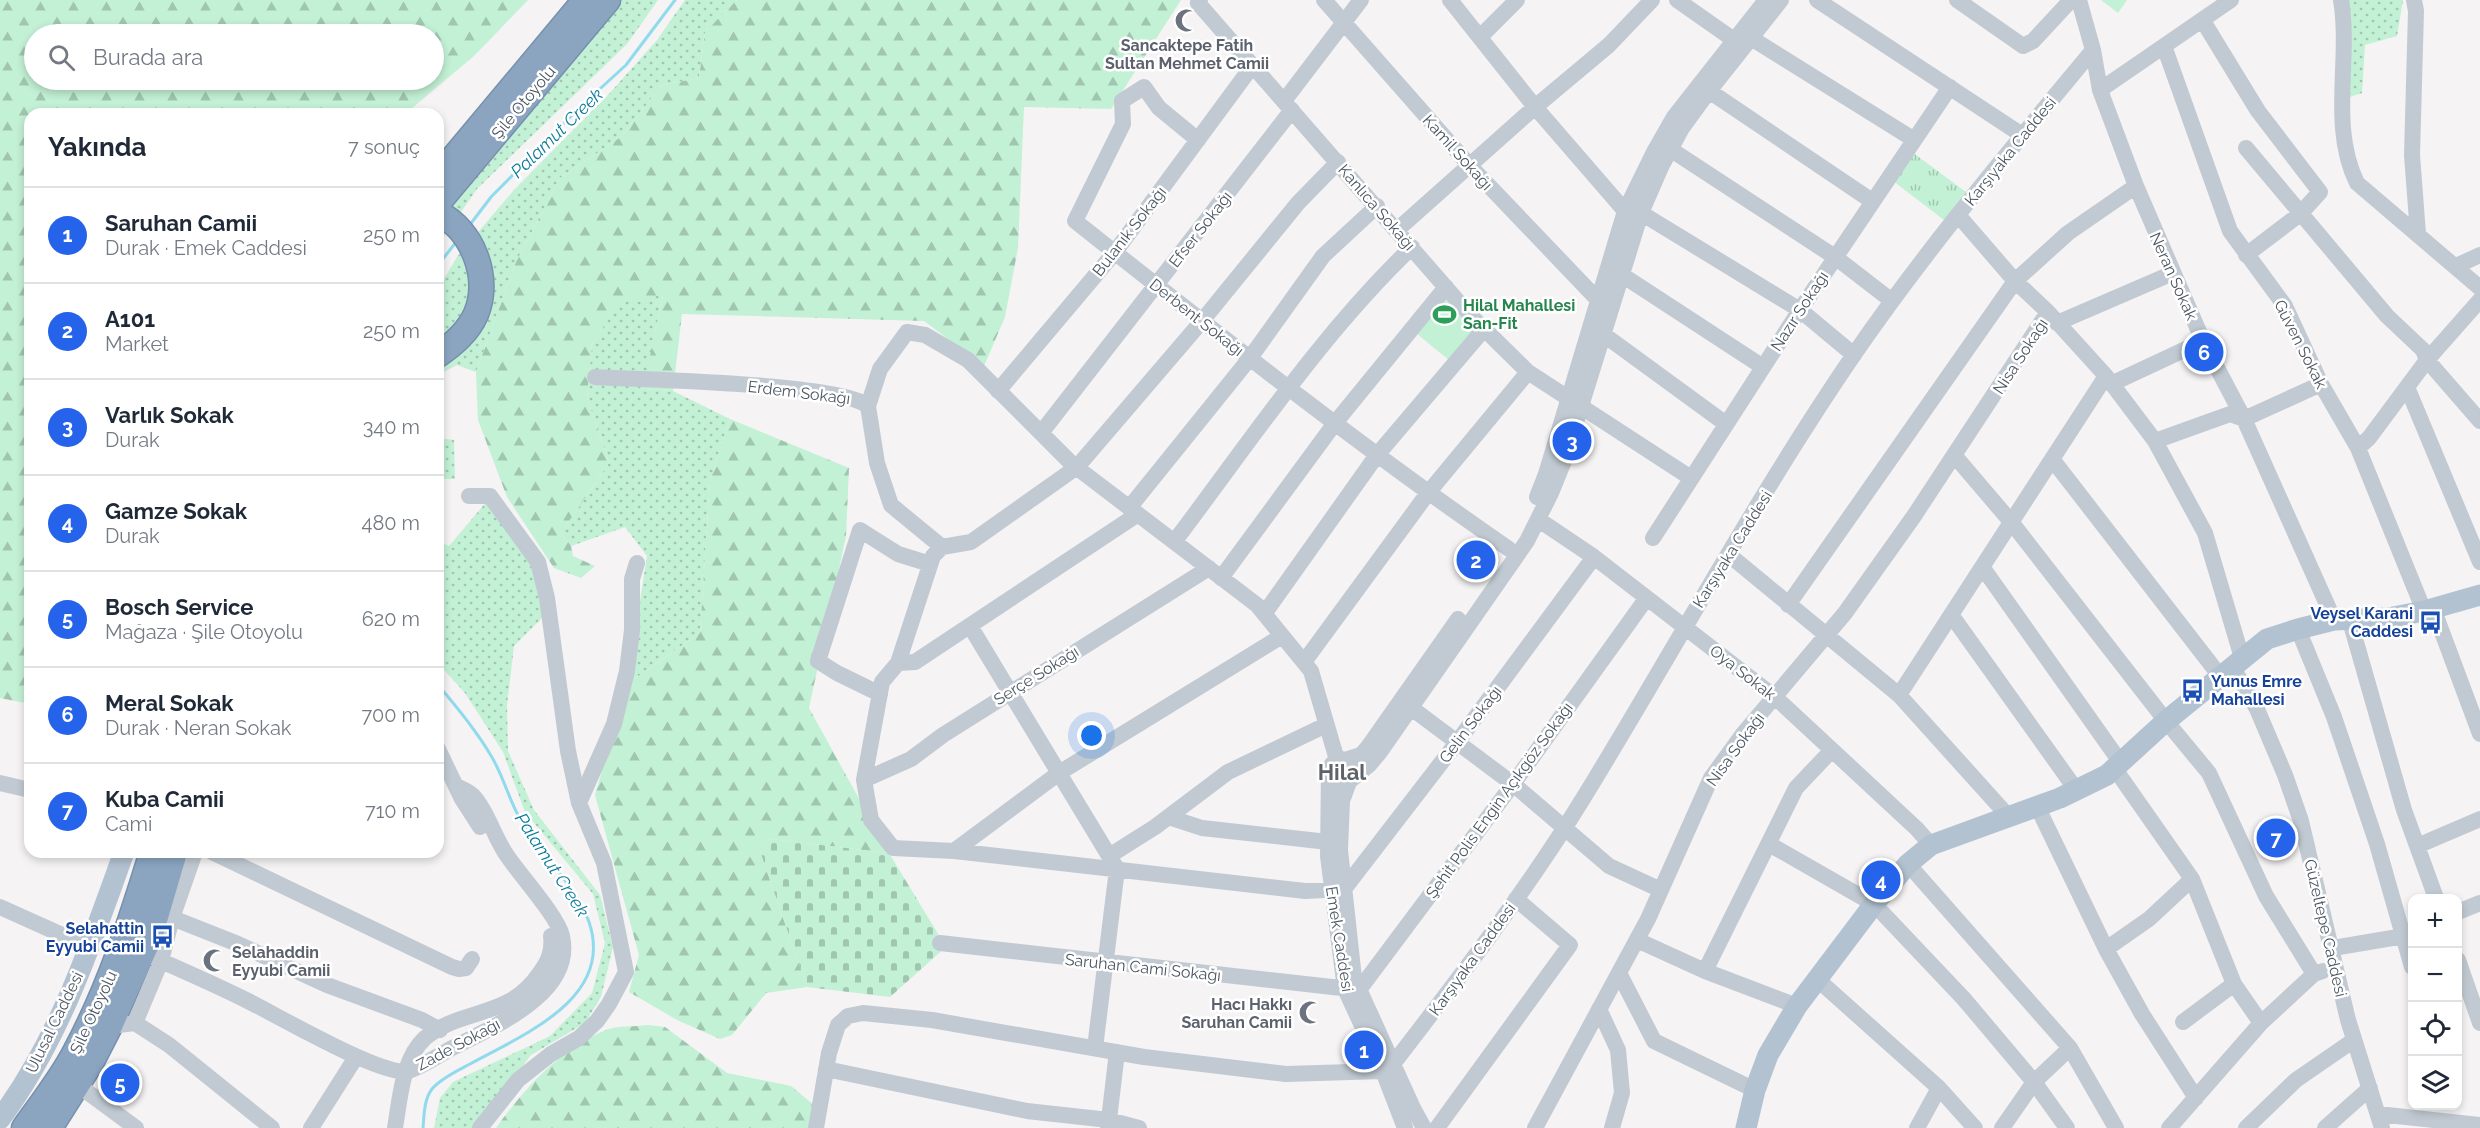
<!DOCTYPE html>
<html lang="tr">
<meta charset="utf-8">
<style>
:root{--surface:#fff;--page:#f2f2f3;--text:#1f2937;--muted:#747a83;--line:#e0e1e3;--accent:#2563eb}
body{margin:0;font-family:Raleway,sans-serif;background:var(--page);color:var(--text)}
.controls{position:absolute;right:18px;bottom:18px;display:grid;overflow:hidden;border-radius:12px;box-shadow:0 3px 9px #0003}
.controls button{width:54px;height:54px;display:grid;place-items:center;padding:0;border:0;border-bottom:2px solid var(--line);background:var(--surface);color:var(--text);font:30px sans-serif}
.you{position:absolute;left:1092px;top:736px;width:21px;height:21px;margin:-15px;border:4px solid #fff;border-radius:50%;background:#1a73e8;box-shadow:0 0 0 9px #1a73e833}
.badge{display:grid;place-items:center;width:39px;height:39px;border-radius:50%;background:var(--accent);color:#fff;font-size:20px;font-weight:700}
.pin{position:absolute;translate:-50% -50%;border:3px solid #fff;box-shadow:0 2px 6px #0006}
.list{margin:0;padding:0;list-style:none}
h2{display:flex;justify-content:space-between;align-items:center;height:78px;margin:0;padding:0 24px;font-size:26px}
h2 small{font-size:20px;font-weight:400;color:var(--muted)}
.list li{display:grid;grid-template-columns:39px 1fr auto;gap:18px;align-items:center;box-sizing:border-box;height:96px;padding:0 24px;border-top:2px solid var(--line)}
.list b{display:block;font-size:22px;white-space:nowrap}
.list p{margin:0;font-size:20px;white-space:nowrap;color:var(--muted)}
.list em{font-size:20px;font-style:normal;color:var(--muted)}
.icon{flex:none;width:33px;height:33px;fill:none;stroke:currentColor;stroke-width:2;stroke-linecap:round;stroke-linejoin:round}
.map{position:relative;flex:none;width:2480px;height:1128px;overflow:hidden}
.search{position:absolute;background:var(--surface);box-shadow:0 3px 9px #0003;left:24px;top:24px;width:420px;height:66px;display:flex;align-items:center;gap:15px;box-sizing:border-box;padding:0 21px;border-radius:33px;color:var(--muted);font-size:22px}
.panel{position:absolute;background:var(--surface);box-shadow:0 3px 9px #0003;left:24px;top:108px;width:420px;height:750px;border-radius:18px}
.map>svg:first-child{display:block}
.grass{fill:url(#grass-dots)}
.forest{fill:url(#forest-firs);fill-rule:evenodd}
.cemetery{fill:url(#cemetery-stones)}
.park{fill:url(#park-tufts)}
.garden{fill:#c3f1d5}
.lines{fill:none;stroke-linecap:round;stroke-linejoin:round}
.stream{stroke:#90daee;stroke-width:3}
.highway-casing{stroke:#7690ad;stroke-width:27}
.minor{stroke:#c1cad2;stroke-width:16}
.major{stroke:#b3c2d1;stroke-width:21}
.highway{stroke:#8ba5c1;stroke-width:24}
.labels{text-anchor:middle;stroke-width:5;stroke-linejoin:round;paint-order:stroke}
.worship-label{font-size:16px;font-weight:bold;fill:#5b616d;stroke:#fff}
.street-label{font-size:16px;fill:#4a5661;stroke:#fff}
.leisure-label{font-size:16px;font-weight:bold;fill:#27864d;stroke:#fff;text-anchor:start}
.transit-label{font-size:16px;font-weight:bold;fill:#164399;stroke:#fff;text-anchor:end}
.water-label{font-size:18px;font-style:italic;fill:#0c7c9b;stroke:#fff}
.district-label{font-size:22px;font-weight:bold;fill:#5f6368;stroke:#fff}
</style>
<div class="map">
<svg width="2480" height="1128" viewBox="0 0 2480 1128">
<defs>
<pattern id="grass-dots" width="8" height="8" patternUnits="userSpaceOnUse" patternTransform="scale(1.5)"><rect width="8" height="8" fill="#c3f1d5"/><path d="M2 2h.1M6 6h.1" fill="none" stroke="#a0c6b0" stroke-width="1.8" stroke-linecap="round"/></pattern>
<pattern id="forest-firs" width="22" height="20" patternUnits="userSpaceOnUse" patternTransform="scale(1.5)"><rect width="22" height="20" fill="#c3f1d5"/><path d="M5 1l3.5 6h-7zM16 11l3.5 6h-7z" fill="#a0c6b0"/></pattern>
<pattern id="cemetery-stones" width="16" height="16" patternUnits="userSpaceOnUse" patternTransform="scale(1.5)"><rect width="16" height="16" fill="#c3f1d5"/><path d="M2 7V4a2 2 0 0 1 4 0v3zM10 15v-3a2 2 0 0 1 4 0v3z" fill="#a0c6b0"/></pattern>
<pattern id="park-tufts" width="24" height="20" patternUnits="userSpaceOnUse" patternTransform="scale(1.5)"><rect width="24" height="20" fill="#c3f1d5"/><path d="M3 7l-1-3M5 7V3M7 7l1-3M15 17l-1-3M17 17v-4M19 17l1-3" fill="none" stroke="#a0c6b0"/></pattern>
</defs>
<rect width="100%" height="100%" fill="#f5f3f3"/>
<path class="grass" d="M 620,0 L 658,0 L 627,44 L 477,189 L 438,245 L 438,217 Z
M 685,0 L 737,0 L 705,32 L 699,78 L 662,85 L 621,137 L 560,178 L 516,262 L 476,372 L 457,365 L 438,375 L 438,289 L 457,257 L 513,191 L 609,94 L 657,40 Z
M 2341,0 L 2403,0 L 2397,36 L 2365,45 L 2362,93 L 2347,98 Z
M 663,294 L 644,389 L 673,391 L 730,419 L 710,481 L 700,633 L 627,684 L 647,556 L 625,527 L 571,546 L 561,533 L 609,463 L 587,398 L 592,344 L 619,302 Z
M 438,438 L 454,440 L 455,479 L 438,479 Z
M 488,500 L 535,561 L 545,615 L 514,646 L 507,705 L 508,751 L 534,810 L 600,895 L 613,947 L 601,997 L 585,1023 L 531,1055 L 476,1128 L 434,1128 L 440,1098 L 453,1082 L 550,1036 L 592,993 L 605,943 L 593,894 L 525,812 L 503,752 L 465,693 L 438,663 L 438,541 L 449,546 Z"/>
<path class="forest" d="M 0,0 L 528,0 L 474,56 L 405,114 L 30,114 L 30,704 L 0,698 ZM 434,34 L 434,80 L 34,80 L 34,34 Z
M 737,0 L 1181,0 L 1111,109 L 1024,107 L 1018,248 L 1005,317 L 984,366 L 924,321 L 682,314 L 673,391 L 643,389 L 663,295 L 619,303 L 592,344 L 587,398 L 609,463 L 561,533 L 571,546 L 573,556 L 595,566 L 581,578 L 554,568 L 507,497 L 478,420 L 476,372 L 516,262 L 560,178 L 621,137 L 662,85 L 699,78 L 705,32 Z
M 730,419 L 849,468 L 846,536 L 809,708 L 889,853 L 770,839 L 759,848 L 807,987 L 766,993 L 732,1035 L 720,1039 L 677,1020 L 629,992 L 639,955 L 595,795 L 627,684 L 700,633 L 710,481 Z
M 648,1025 L 665,1027 L 727,1073 L 791,1086 L 821,1111 L 817,1128 L 496,1128 C 524,1089 560,1049 606,1030 C 618,1025 635,1027 648,1025 Z"/>
<path class="cemetery" d="M 770,839 L 889,853 L 946,947 L 890,997 L 807,987 L 759,848 Z"/>
<path class="park" d="M 2101,0 L 2127,0 L 2118,13 Z
M 1912,152 L 1966,192 L 1944,220 L 1893,181 Z"/>
<path class="garden" d="M 1444,298 L 1473,331 L 1450,361 L 1416,333 Z"/>
<g class="lines">
<path class="stream" d="M 469,226 L 491,197 L 579,108 L 626,65 L 675,0
M 438,265 L 457,241
M 423,1128 C 424,1116 424,1099 432,1089 C 441,1078 459,1070 470,1064 C 523,1035 615,998 589,922 C 577,887 542,856 523,824 C 509,802 504,776 490,754 C 475,729 457,707 438,685"/>
<defs>
<path id="highway" d="M 438,176 L 585,0
M 438,203 L 608,0
M 438,213 C 473,230 491,278 476,314 C 468,332 454,344 438,355
M 24,1128 C 41,1104 61,1079 75,1052 C 109,988 131,921 152,852
M 50,1128 L 91,1063 L 110,1026 L 150,937 L 175,852"/>
</defs>
<use href="#highway" class="highway-casing"/>
<path class="minor" d="M 1200,0 L 1198,3 L 1469,314 L 1528,372 L 1691,478
M 1324,0 L 1470,166 L 1598,300
M 1450,0 L 1535,107 L 1625,211 L 1641,213 L 1800,310 L 1854,355
M 1677,0 L 1734,40 L 1751,38 L 1913,139
M 1817,0 L 2022,135
M 1957,0 L 2023,46 L 2033,41 L 2071,0
M 2079,0 L 2093,50 L 2100,90 L 2136,186 L 2203,341 L 2244,419 L 2334,620
M 2341,0 C 2351,60 2329,126 2357,183 L 2480,288
M 2414,0 L 2416,11 L 2412,155 L 2418,234
M 2203,21 L 2258,111 L 2320,192 L 2300,214 L 2246,255
M 1480,37 L 1517,0
M 2164,46 L 2230,231 L 2285,306 L 2321,384 L 2358,448 L 2424,611
M 2100,90 L 2231,0
M 1709,91 L 1872,201
M 1284,101 L 1361,0
M 1198,140 L 1159,108 L 1144,87 L 1122,101 L 1123,124 L 1075,221 C 1217,333 1359,446 1509,549
M 2246,148 L 2387,316 L 2423,350 L 2427,360 L 2480,421
M 1670,149 L 1835,257 L 1892,301
M 1338,162 L 1298,203 L 1202,321 L 1077,467 L 971,542 L 942,547 L 933,556 L 898,663 L 882,682 L 864,780 L 871,820 L 893,848 L 954,851 L 1305,891 L 1344,889 L 1458,741 L 1594,557
M 1958,215 L 2015,281 L 2048,312 L 2106,376 L 2155,441 L 2205,533 L 2242,658
M 1397,230 L 1535,107 L 1609,45 L 1652,0
M 2456,266 L 2480,255
M 1622,275 L 1763,367
M 2057,323 L 2173,273
M 1596,329 L 1726,424
M 595,377 C 643,380 840,383 868,406 L 877,463 L 891,505 L 942,547
M 2111,384 L 2203,341
M 2407,387 L 2480,562
M 998,391 L 1115,252 L 1253,65
M 868,406 L 880,369 L 907,332 L 925,335 L 968,360 L 1072,464 L 1257,605 L 1311,671 L 1337,760
M 1041,433 L 1292,110
M 2155,441 L 2230,414 L 2244,419 L 2321,384
M 2358,448 L 2369,438 L 2427,360 L 2480,300
M 1954,455 L 2012,523 L 2166,721 L 2209,773 L 2266,896 L 2314,974
M 2052,459 L 2220,676
M 469,496 L 490,496 L 538,562 L 547,598 L 568,751 L 579,803 L 604,863 L 626,972 L 609,1004 L 597,1021 L 579,1038 L 551,1054 L 518,1080 L 480,1128
M 1537,497 L 1546,474 L 1625,211 L 1654,152 L 1674,117 L 1766,0
M 1129,508 L 1250,358 L 1323,256 L 1377,206
M 1539,520 L 1594,557 L 1775,697 L 1917,829 L 1931,845
M 1653,538 L 1800,310 L 1950,87
M 1174,542 C 1250,442 1321,334 1412,247
M 1728,554 L 1899,695 L 2009,817
M 1983,568 L 2121,763
M 1221,578 L 1335,423 L 1446,287
M 1788,605 L 2015,281 L 2068,233 L 2136,186
M 2433,608 L 2480,734
M 1264,614 L 1377,455 L 1484,329
M 1952,616 L 2077,791
M 2350,621 L 2404,810 L 2436,898
M 970,626 L 1117,869 L 1095,1048
M 2298,629 L 2334,717 L 2377,844 L 2412,967
M 1304,662 L 1428,493 L 1528,372
M 898,663 L 915,662 L 1138,514
M 2232,666 L 2257,709 L 2285,775 L 2301,821 L 2348,1020 L 2382,1128
M 880,694 L 837,673 L 818,661 L 860,530 L 898,554 L 930,564
M 1899,695 L 2106,376
M 1410,707 L 1513,784 L 1609,866 L 1661,890
M 438,749 L 462,799 L 480,827
M 1345,760 L 1361,755 L 1368,747 L 1458,619
M 2115,769 L 2192,879 L 2234,984 L 2261,1023
M 1329,774 L 1337,783 L 1345,784 L 1352,779 L 1353,768 L 1349,761 L 1341,759 L 1332,764 L 1329,770 L 1328,856 L 1345,989 L 1383,1071 L 1405,1128
M 1352,779 L 1370,764 L 1380,752 L 1527,541 L 1551,493 L 1564,461 L 1641,213 L 1661,167 L 1682,128 L 1709,91 L 1781,0
M 864,780 L 911,759 L 943,735 L 1209,568
M 1349,782 L 1342,801 L 1340,850 L 1354,978 L 1413,1108 L 1424,1128
M 0,783 L 30,790
M 579,803 L 614,724 L 627,671 L 632,630 L 632,579 L 637,563
M 2037,806 L 2106,949 L 2142,1014 L 2196,1098
M 1168,817 L 1202,828 L 1328,842
M 1769,844 L 1874,904 L 1964,999 L 2034,1082 L 2067,1128
M 2417,846 L 2480,819
M 954,851 L 1059,773 L 1282,636
M 212,852 L 452,967 L 459,969 L 466,968 L 472,959
M 1109,856 L 1155,827 L 1228,772 L 1326,725
M 1908,864 L 2070,1048 L 2034,1082 L 2002,1128
M 0,907 L 89,947
M 157,912 L 238,944 L 327,985 L 422,1020 L 440,1030
M 2458,912 L 2480,903
M 1637,940 L 1705,971 L 1797,1006
M 940,943 L 1359,990 L 1513,784 L 1646,599
M 2333,948 L 2404,936 L 2412,932
M 2106,949 L 2149,919 L 2192,879
M 143,953 C 177,968 212,983 246,1000 C 275,1014 382,1077 408,1071 C 422,1067 439,1055 452,1048 C 492,1027 575,994 562,936 C 558,917 521,876 508,857 C 495,839 488,813 475,798 C 471,792 462,789 456,786
M 2458,960 L 2480,1023
M 1705,971 L 1796,788 L 1832,750
M 1619,973 L 1654,1041 L 1755,1090
M 1817,979 L 1939,1088 L 1975,1128
M 1599,1009 L 1618,1050 L 1622,1093 L 1612,1128
M 2183,1022 L 2234,984
M 135,1023 L 161,961 L 172,918 L 195,852
M 110,1026 L 135,1023 L 169,1045 L 272,1128
M 2070,1048 L 2116,1128
M 826,1069 L 1027,1111 L 1109,1120 L 1139,1128
M 78,1085 L 136,1128
M 2378,1114 L 2480,1125
M 311,1128 L 356,1057
M 395,1128 C 400,1099 402,1059 425,1038 C 460,1008 509,1019 539,974 C 548,962 553,952 551,936
M 816,1128 L 829,1053 L 838,1025 L 848,1016 L 863,1013 L 932,1020 L 1144,1057 L 1286,1074 L 1383,1071 L 1393,1064 C 1460,977 1527,890 1584,797 C 1675,649 1757,496 1855,353 C 1928,247 2011,149 2093,50
M 1108,1128 L 1117,1052
M 1437,1128 L 1570,945 L 1516,899
M 1535,1128 L 1648,919 L 1711,778 L 1743,734 L 1845,613 L 1914,516 L 2048,312
M 1917,1128 L 1939,1088
M 2169,1128 L 2261,1023 L 2314,974 L 2323,971
M 2246,1128 L 2296,1080 L 2354,1040
M 2325,1128 L 2370,1088"/>
<path class="major" d="M 0,1119 C 59,1040 91,944 124,852
M 1746,1128 L 1755,1090 L 1768,1055 L 1797,1006 L 1874,904 L 1908,864 L 1931,845 L 2060,798 L 2107,775 L 2166,721 L 2267,639 L 2298,629 L 2334,620 L 2388,618 L 2424,611 L 2480,595"/>
<use href="#highway" class="highway"/>
</g>
<defs>
<symbol id="mosque-bare" viewBox="-9 -9 18 18"><path d="M3.5-4.9A6 6 0 1 0 3.5 4.9A5 5 0 1 1 3.5-4.9Z" fill="#6b7280" stroke="#fff" stroke-width="2.5" paint-order="stroke"/></symbol>
<symbol id="stadium-bare" viewBox="-9 -9 18 18"><path d="M0-5a6.5 5 0 1 0 0 10a6.5 5 0 1 0 0-10ZM-3.5-1.8h7v3.6h-7Z" fill="#2e9e5b" stroke="#fff" stroke-width="2.5" paint-order="stroke"/></symbol>
<symbol id="bus-bare" viewBox="-9 -9 18 18"><path d="M-5-6H5V4H4V6H2V4H-2V6H-4V4H-5ZM-3.5-4V0h7V-4ZM-3.5 1.2v1.5H-2V1.2ZM2 1.2v1.5H3.5V1.2Z" fill="#1a4fb4" stroke="#fff" stroke-width="2.5" paint-order="stroke"/></symbol>
</defs>
<g fill-rule="evenodd">
<use href="#mosque-bare" x="1170" y="4" width="33" height="33"/>
<use href="#stadium-bare" x="1428" y="298" width="33" height="33"/>
<use href="#bus-bare" x="2414" y="606" width="33" height="33"/>
<use href="#bus-bare" x="2176" y="674" width="33" height="33"/>
<use href="#bus-bare" x="146" y="920" width="33" height="33"/>
<use href="#mosque-bare" x="198" y="944" width="33" height="33"/>
<use href="#mosque-bare" x="1294" y="996" width="33" height="33"/>
</g>
<g class="labels">
<g class="worship-label">
<text x="1187" y="51">Sancaktepe Fatih<tspan x="1187" dy="18">Sultan Mehmet Camii</tspan></text>
<text x="232" y="958" text-anchor="start">Selahaddin<tspan x="232" dy="18">Eyyubi Camii</tspan></text>
<text x="1292" y="1010" text-anchor="end">Hacı Hakkı<tspan x="1292" dy="18">Saruhan Camii</tspan></text>
</g>
<g class="street-label">
<text transform="translate(523 102) rotate(-50)" y="6">Şile Otoyolu</text>
<text transform="translate(2010 151) rotate(-51)" y="6">Karşıyaka Caddesi</text>
<text transform="translate(1458 152) rotate(48)" y="6">Kamil Sokağı</text>
<text transform="translate(1377 207) rotate(49)" y="6">Kanlıca Sokağı</text>
<text transform="translate(1200 229) rotate(-52)" y="6">Efser Sokağı</text>
<text transform="translate(1129 231) rotate(-52)" y="6">Bulanık Sokağı</text>
<text transform="translate(2174 276) rotate(66)" y="6">Neran Sokak</text>
<text transform="translate(1799 311) rotate(-57)" y="6">Nazır Sokağı</text>
<text transform="translate(1197 317) rotate(38)" y="6">Derbent Sokağı</text>
<text transform="translate(2301 344) rotate(63)" y="6">Güven Sokak</text>
<text transform="translate(2020 356) rotate(-57)" y="6">Nisa Sokağı</text>
<text transform="translate(799 392) rotate(7)" y="6">Erdem Sokağı</text>
<text transform="translate(1732 549) rotate(-58)" y="6">Karşıyaka Caddesi</text>
<text transform="translate(1743 672) rotate(38)" y="6">Oya Sokak</text>
<text transform="translate(1036 675) rotate(-32)" y="6">Serçe Sokağı</text>
<text transform="translate(1470 724) rotate(-53)" y="6">Gelin Sokağı</text>
<text transform="translate(1735 749) rotate(-54)" y="6">Nisa Sokağı</text>
<text transform="translate(1499 800) rotate(-54)" y="6">Şehit Polis Engin Açıkgöz Sokağı</text>
<text transform="translate(2326 928) rotate(77)" y="6">Güzeltepe Caddesi</text>
<text transform="translate(1340 939) rotate(81)" y="6">Emek Caddesi</text>
<text transform="translate(1472 959) rotate(-54)" y="6">Karşıyaka Caddesi</text>
<text transform="translate(1143 967) rotate(6)" y="6">Saruhan Cami Sokağı</text>
<text transform="translate(93 1012) rotate(-65)" y="6">Şile Otoyolu</text>
<text transform="translate(54 1022) rotate(-64)" y="6">Ulusal Caddesi</text>
<text transform="translate(458 1044) rotate(-28)" y="6">Zade Sokağı</text>
</g>
<g class="leisure-label">
<text x="1463" y="311">Hilal Mahallesi<tspan x="1463" dy="18">San-Fit</tspan></text>
</g>
<g class="transit-label">
<text x="2413" y="619">Veysel Karani<tspan x="2413" dy="18">Caddesi</tspan></text>
<text x="2211" y="687" text-anchor="start">Yunus Emre<tspan x="2211" dy="18">Mahallesi</tspan></text>
<text x="144" y="934">Selahattin<tspan x="144" dy="18">Eyyubi Camii</tspan></text>
</g>
<g class="water-label">
<text transform="translate(557 133) rotate(-44)" y="6">Palamut Creek</text>
<text transform="translate(552 865) rotate(57)" y="6">Palamut Creek</text>
</g>
<g class="district-label">
<text x="1342" y="780">Hilal</text>
</g>
</g>
</svg>
<div class="controls">
<button>+</button>
<button>−</button>
<button><svg class="icon" aria-label="locate" viewBox="0 0 24 24"><circle cx="12" cy="12" r="6"/><path d="M12 2v4M12 18v4M2 12h4M18 12h4"/></svg></button>
<button><svg class="icon" aria-label="layers" viewBox="0 0 24 24"><path d="M12 4l9 5-9 5-9-5zM3 14l9 5 9-5"/></svg></button>
</div>
<div class="you"></div>
<div class="pin badge" style="left:1364px;top:1050px">1</div>
<div class="pin badge" style="left:1476px;top:560px">2</div>
<div class="pin badge" style="left:1572px;top:441px">3</div>
<div class="pin badge" style="left:1881px;top:880px">4</div>
<div class="pin badge" style="left:120px;top:1083px">5</div>
<div class="pin badge" style="left:2204px;top:352px">6</div>
<div class="pin badge" style="left:2276px;top:838px">7</div>
<div class="search"><svg class="icon" aria-label="search" viewBox="0 0 24 24"><circle cx="10" cy="10" r="6"/><path d="M15 15l6 6"/></svg>Burada ara</div>
<section class="panel">
<h2>Yakında<small>7 sonuç</small></h2>
<ul class="list">
<li><span class="badge">1</span><div><b>Saruhan Camii</b><p>Durak · Emek Caddesi</p></div><em>250 m</em></li>
<li><span class="badge">2</span><div><b>A101</b><p>Market</p></div><em>250 m</em></li>
<li><span class="badge">3</span><div><b>Varlık Sokak</b><p>Durak</p></div><em>340 m</em></li>
<li><span class="badge">4</span><div><b>Gamze Sokak</b><p>Durak</p></div><em>480 m</em></li>
<li><span class="badge">5</span><div><b>Bosch Service</b><p>Mağaza · Şile Otoyolu</p></div><em>620 m</em></li>
<li><span class="badge">6</span><div><b>Meral Sokak</b><p>Durak · Neran Sokak</p></div><em>700 m</em></li>
<li><span class="badge">7</span><div><b>Kuba Camii</b><p>Cami</p></div><em>710 m</em></li>
</ul>
</section>
</div>
